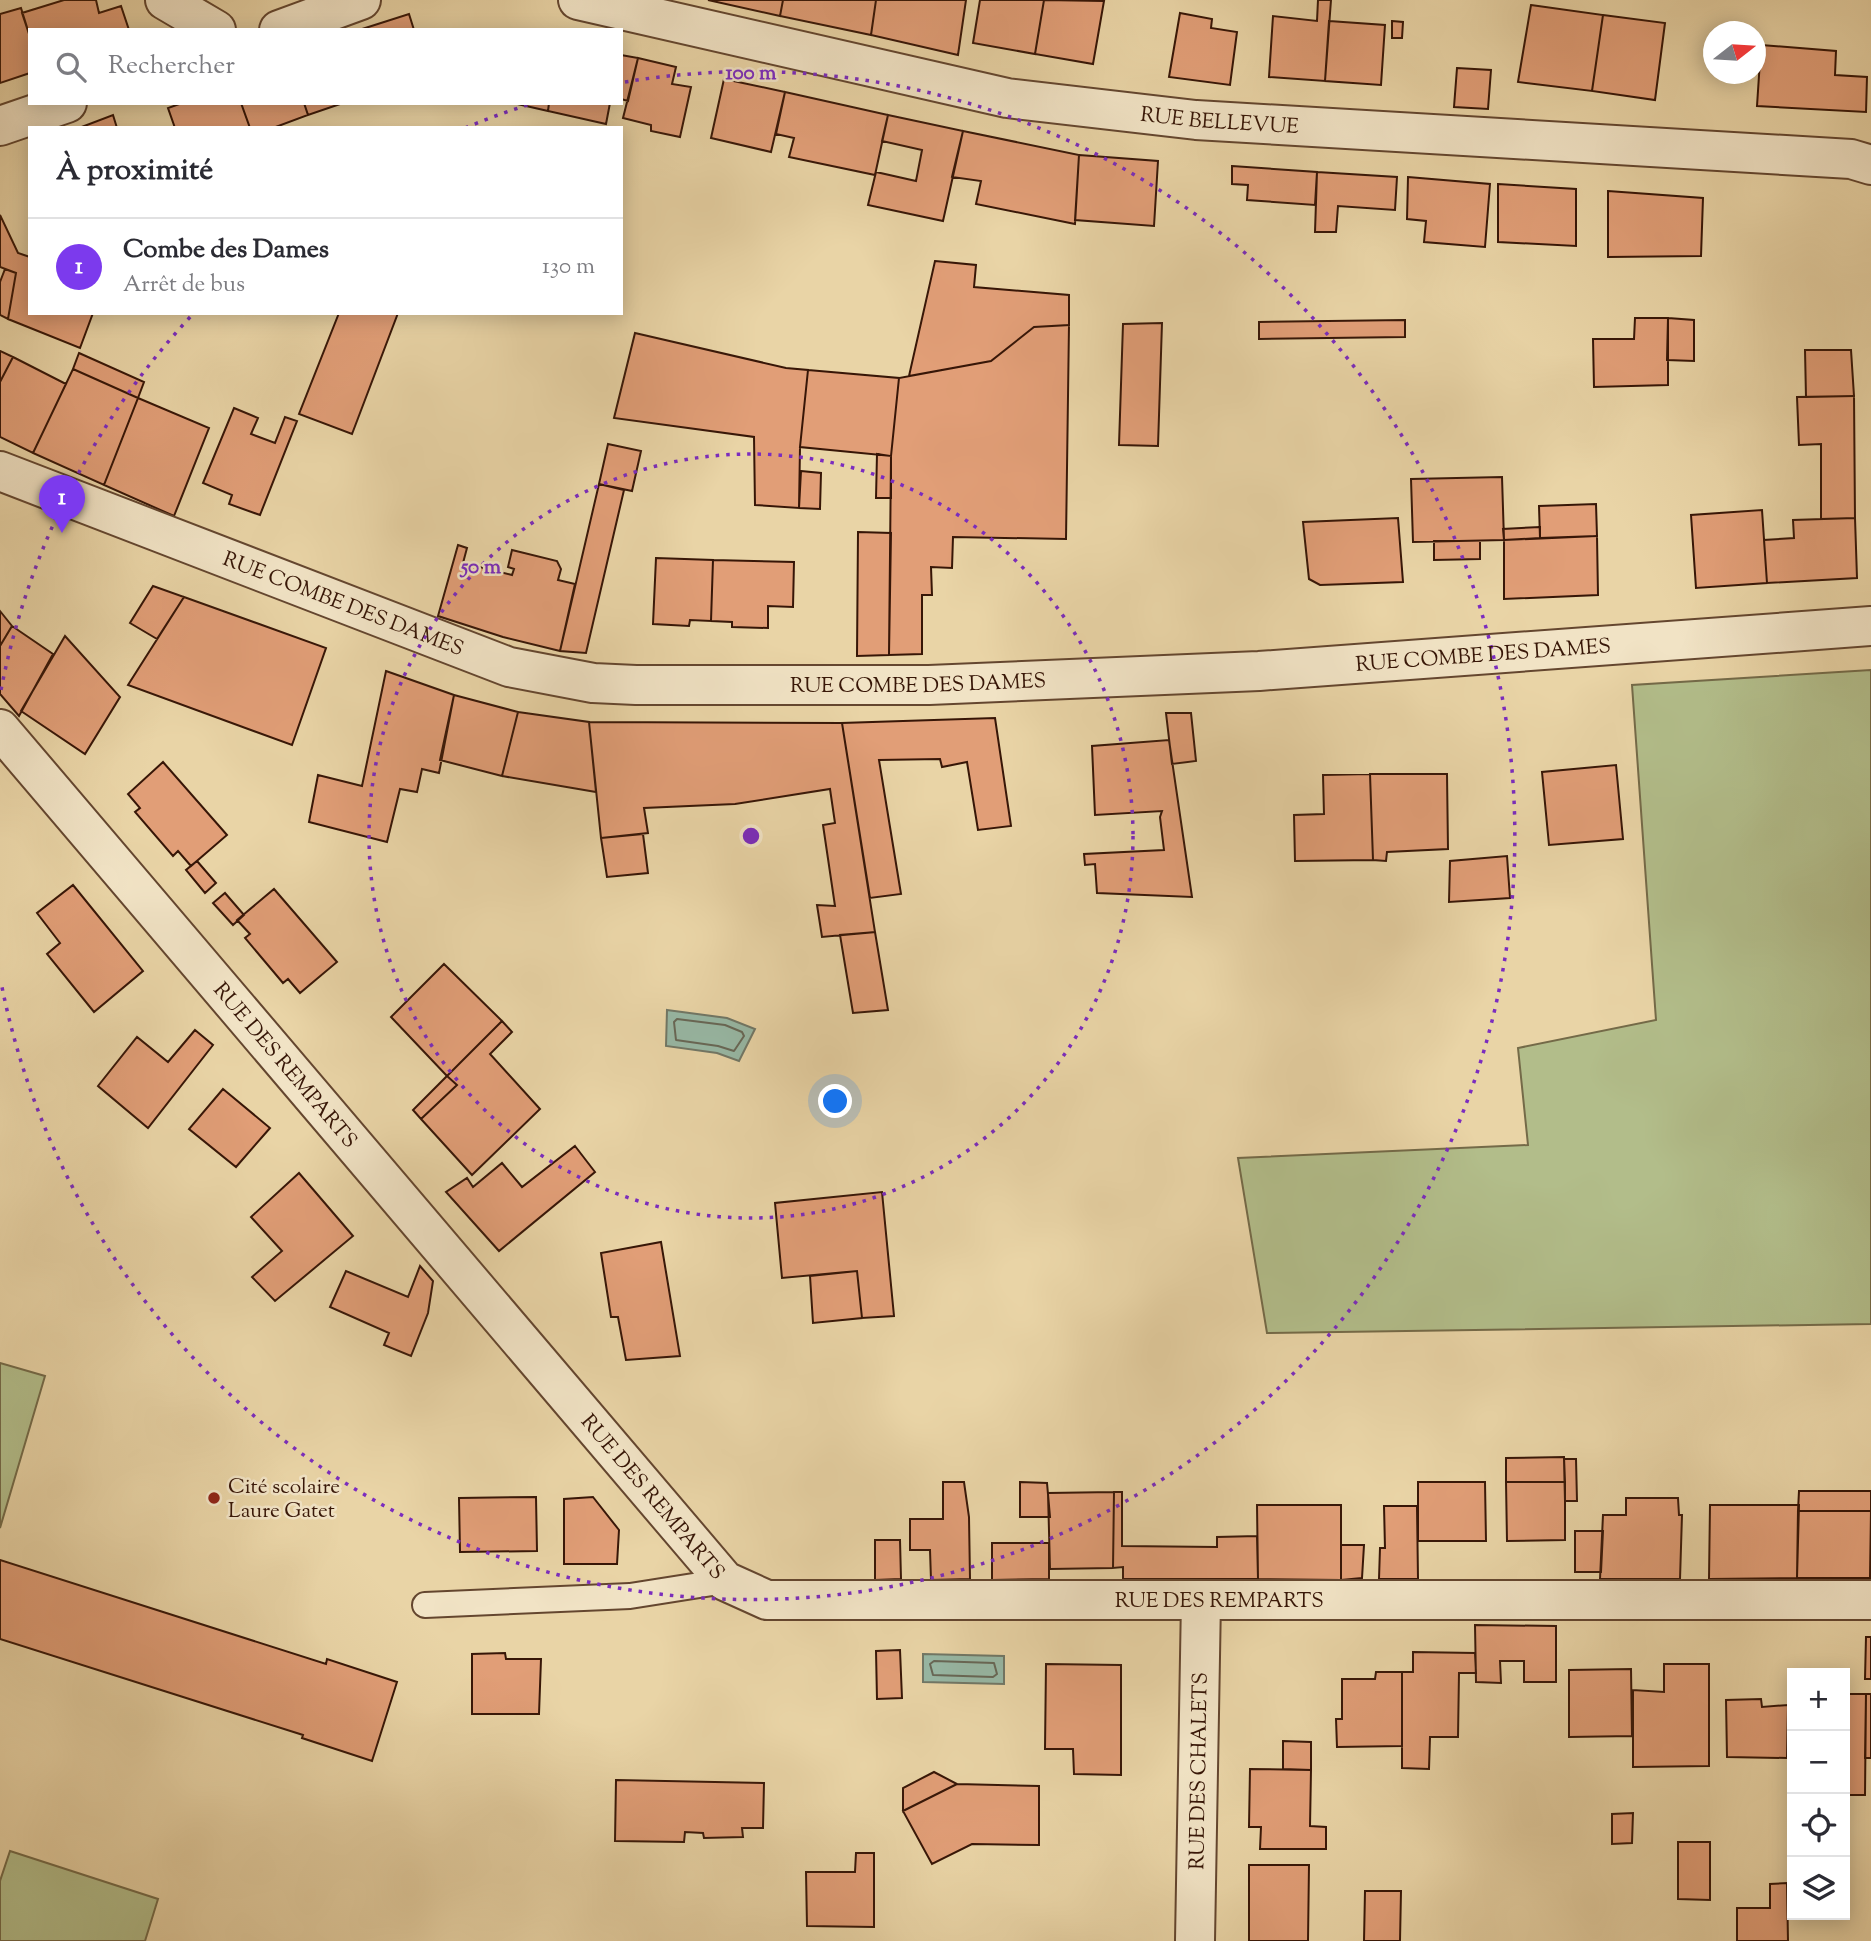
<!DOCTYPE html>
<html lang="fr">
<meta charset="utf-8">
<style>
:root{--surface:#fff;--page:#f7f7f7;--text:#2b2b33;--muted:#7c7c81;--line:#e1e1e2;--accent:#7c3aed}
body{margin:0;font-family:"Sorts Mill Goudy",serif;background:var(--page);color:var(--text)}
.controls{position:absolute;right:21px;bottom:21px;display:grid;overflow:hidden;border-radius:0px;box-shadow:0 4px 18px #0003}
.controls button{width:63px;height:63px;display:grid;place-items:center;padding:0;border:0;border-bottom:2px solid var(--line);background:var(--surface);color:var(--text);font:35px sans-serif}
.compass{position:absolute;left:1703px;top:21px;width:63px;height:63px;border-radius:50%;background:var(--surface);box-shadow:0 4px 18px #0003;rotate:73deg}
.you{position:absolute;left:836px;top:1102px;width:24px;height:24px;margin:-18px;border:5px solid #fff;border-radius:50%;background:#1a73e8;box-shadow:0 0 0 10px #1a73e833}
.badge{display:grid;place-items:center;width:46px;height:46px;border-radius:50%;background:var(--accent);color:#fff;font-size:23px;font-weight:700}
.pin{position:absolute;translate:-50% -58px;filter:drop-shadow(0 2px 4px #0008)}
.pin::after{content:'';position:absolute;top:37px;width:24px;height:21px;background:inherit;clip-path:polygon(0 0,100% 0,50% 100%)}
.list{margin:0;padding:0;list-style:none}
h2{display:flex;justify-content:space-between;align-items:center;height:91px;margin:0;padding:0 28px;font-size:30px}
h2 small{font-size:23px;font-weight:400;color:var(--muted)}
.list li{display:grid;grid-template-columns:46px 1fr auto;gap:21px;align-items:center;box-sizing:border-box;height:98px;padding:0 28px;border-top:2px solid var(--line)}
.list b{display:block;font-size:26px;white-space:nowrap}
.list p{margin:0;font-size:23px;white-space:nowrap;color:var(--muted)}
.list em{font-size:23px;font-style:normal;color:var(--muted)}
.icon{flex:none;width:38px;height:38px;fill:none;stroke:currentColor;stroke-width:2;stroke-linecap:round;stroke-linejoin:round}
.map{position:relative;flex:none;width:1871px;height:1941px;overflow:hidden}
.search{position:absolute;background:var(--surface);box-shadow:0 4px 18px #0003;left:28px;top:28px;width:595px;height:77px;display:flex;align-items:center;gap:18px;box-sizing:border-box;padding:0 24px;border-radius:0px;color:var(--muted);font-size:26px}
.panel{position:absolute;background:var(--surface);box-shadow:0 4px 18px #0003;left:28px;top:126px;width:595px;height:189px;border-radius:0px}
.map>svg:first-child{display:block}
.green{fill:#b2bd8a;stroke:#746a48;stroke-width:2}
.water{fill:#97b8a5;stroke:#717766;stroke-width:2}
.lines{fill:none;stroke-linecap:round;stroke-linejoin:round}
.shore{stroke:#676756;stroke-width:2}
.building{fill:#e19e77;stroke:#371607;stroke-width:2}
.lane-casing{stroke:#64462f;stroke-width:28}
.street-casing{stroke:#64462f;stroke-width:42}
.lane{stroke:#f1e3c5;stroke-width:24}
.street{stroke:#f1e3c5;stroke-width:38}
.ring{fill:none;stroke:#7b2cbf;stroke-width:3.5;stroke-dasharray:3.5 7}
.poi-dot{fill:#8f2418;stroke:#f1e3c5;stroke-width:2.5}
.labels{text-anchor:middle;stroke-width:5;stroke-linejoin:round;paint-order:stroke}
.street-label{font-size:21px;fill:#371607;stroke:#f1e3c5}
.poi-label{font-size:21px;fill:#371607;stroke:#f1e3c5;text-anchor:start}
.centre{fill:#7b2cbf;stroke:#f1e3c5;stroke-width:3.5}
.ring-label{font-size:21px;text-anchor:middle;font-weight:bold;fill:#7b2cbf;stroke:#f1e3c5;stroke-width:5;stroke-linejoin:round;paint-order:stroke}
</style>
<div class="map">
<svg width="1871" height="1941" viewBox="0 0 1871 1941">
<rect width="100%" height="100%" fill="#e9d4a6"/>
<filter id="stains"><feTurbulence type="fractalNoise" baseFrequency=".00286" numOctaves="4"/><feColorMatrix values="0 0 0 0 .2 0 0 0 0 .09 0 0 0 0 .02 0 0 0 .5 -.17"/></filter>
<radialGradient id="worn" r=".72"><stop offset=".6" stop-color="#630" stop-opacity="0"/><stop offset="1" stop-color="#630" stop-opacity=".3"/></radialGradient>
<path class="green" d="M 1871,670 L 1871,1324 L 1267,1333 L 1238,1158 L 1528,1145 L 1518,1048 L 1656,1020 L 1632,685 Z
M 0,1363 L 45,1376 L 0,1528 Z
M 10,1851 L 158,1899 L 145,1941 L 0,1941 L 0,1881 Z"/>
<path class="water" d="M 667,1010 L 727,1018 L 755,1029 L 739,1061 L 717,1053 L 666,1046 Z
M 923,1654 L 1004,1656 L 1004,1684 L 923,1682 Z"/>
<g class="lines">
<path class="shore" d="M 677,1019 L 725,1025 L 742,1032 L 744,1036 L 734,1051 L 718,1046 L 676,1040 L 674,1022 Z
M 934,1661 L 994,1663 L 997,1674 L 993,1677 L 933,1675 L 930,1664 Z"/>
</g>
<path class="building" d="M 64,0 L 96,0 L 99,13 L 121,6 L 129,30 L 30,30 L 30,37 L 22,13 Z
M 708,0 L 783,0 L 780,16 Z
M 783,0 L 876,0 L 871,35 L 780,16 Z
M 876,0 L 966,0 L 958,55 L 871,35 Z
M 980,0 L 1044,0 L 1035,54 L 973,43 Z
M 1044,0 L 1104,1 L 1093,64 L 1035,54 Z
M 1318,0 L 1331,0 L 1325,81 L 1269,77 L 1273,16 L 1317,21 Z
M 1531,5 L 1603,15 L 1592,91 L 1518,82 Z
M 21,8 L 30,37 L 30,73 L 0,83 L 0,14 Z
M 1180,13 L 1212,19 L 1211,28 L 1237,32 L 1230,85 L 1169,77 Z
M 409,14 L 414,30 L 359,30 Z
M 1603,15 L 1665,23 L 1655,100 L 1592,91 Z
M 1329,21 L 1385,25 L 1381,85 L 1325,81 Z
M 1392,21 L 1403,22 L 1402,38 L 1392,38 Z
M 1761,45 L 1836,51 L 1835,75 L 1867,77 L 1866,112 L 1757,106 Z
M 621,55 L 638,58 L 628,101 L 621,99 Z
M 638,58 L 676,67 L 672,84 L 691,87 L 680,137 L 651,131 L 651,125 L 623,118 Z
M 1457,68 L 1491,70 L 1488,109 L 1454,107 Z
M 724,79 L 785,92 L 771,152 L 711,138 Z
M 785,92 L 888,115 L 875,175 L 789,157 L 794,138 L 776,134 Z
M 182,103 L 241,103 L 250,128 L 175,128 L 168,108 Z
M 241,103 L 304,103 L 308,115 L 273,128 L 250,128 Z
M 304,103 L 343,103 L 308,115 Z
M 513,103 L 549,103 L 548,111 Z
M 549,103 L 610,103 L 606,124 L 548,111 Z
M 113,115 L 117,128 L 79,128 Z
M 888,115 L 963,131 L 943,221 L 868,205 L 876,172 L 916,181 L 922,150 L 882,141 Z
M 963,131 L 1079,155 L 1075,224 L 976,204 L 981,181 L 952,177 Z
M 1079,155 L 1158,161 L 1154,226 L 1075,220 Z
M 1232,166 L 1317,172 L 1315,205 L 1247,200 L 1248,185 L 1232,184 Z
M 1317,172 L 1397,177 L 1395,210 L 1338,206 L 1336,232 L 1315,232 Z
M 1408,177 L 1490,184 L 1485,247 L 1424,242 L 1426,221 L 1407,219 Z
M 1498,184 L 1576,189 L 1576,246 L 1498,242 Z
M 1608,191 L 1703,198 L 1701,256 L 1608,257 Z
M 0,215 L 18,253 L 30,257 L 30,313 L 93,313 L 80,348 L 8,319 L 16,273 L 0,267 Z
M 935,261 L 976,265 L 974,287 L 1069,295 L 1069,325 L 1034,327 L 991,361 L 909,376 Z
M 5,269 L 16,273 L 8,319 L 0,315 L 0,282 Z
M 339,313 L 398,313 L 352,434 L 299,414 Z
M 1635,318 L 1668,318 L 1668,385 L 1594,387 L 1593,339 L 1634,339 Z
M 1668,318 L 1694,320 L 1694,361 L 1667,360 Z
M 1405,320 L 1405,337 L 1259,339 L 1259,322 Z
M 1162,323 L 1158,446 L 1119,445 L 1123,324 Z
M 1069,325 L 1066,539 L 953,537 L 952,568 L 931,567 L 932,595 L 922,595 L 922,654 L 889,655 L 891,456 L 899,378 L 991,361 L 1034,327 Z
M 635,333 L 786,368 L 808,370 L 800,447 L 799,508 L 755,505 L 754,437 L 614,418 Z
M 1805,350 L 1851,350 L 1854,396 L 1806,397 Z
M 0,351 L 13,357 L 0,382 Z
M 79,353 L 144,382 L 138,398 L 73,369 Z
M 13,357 L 66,384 L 33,453 L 0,437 L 0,382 Z
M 73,369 L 138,398 L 104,485 L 33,453 Z
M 808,370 L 899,378 L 891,456 L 800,447 Z
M 1854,396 L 1855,518 L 1821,519 L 1821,444 L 1799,445 L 1797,397 Z
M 138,398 L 209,428 L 174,516 L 104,485 Z
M 234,408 L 258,418 L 251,434 L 275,443 L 285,417 L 297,421 L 260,515 L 229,504 L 232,495 L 203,483 Z
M 608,444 L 641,451 L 632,491 L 599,484 Z
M 877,454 L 891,456 L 891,498 L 876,498 Z
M 801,471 L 821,473 L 820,509 L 799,508 Z
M 1502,477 L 1504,540 L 1413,542 L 1411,479 Z
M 599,484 L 624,490 L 586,653 L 560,651 Z
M 1596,504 L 1597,536 L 1540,538 L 1539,506 Z
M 1762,510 L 1767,583 L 1696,588 L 1691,515 Z
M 1398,518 L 1403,582 L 1320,585 L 1309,579 L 1303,522 Z
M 1855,518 L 1857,578 L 1767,583 L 1764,540 L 1794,538 L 1793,520 Z
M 1540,527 L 1540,538 L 1504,540 L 1503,529 Z
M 858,532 L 891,533 L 889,655 L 857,656 Z
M 1597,536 L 1598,595 L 1504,599 L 1504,540 Z
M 1434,541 L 1480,541 L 1480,559 L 1434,560 Z
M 458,545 L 467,548 L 463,563 L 512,575 L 514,569 L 508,567 L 512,550 L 557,561 L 561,569 L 558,580 L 575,584 L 560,651 L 503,637 L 438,616 Z
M 656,558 L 713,560 L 711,621 L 690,620 L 689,626 L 653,624 Z
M 713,560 L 794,562 L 793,607 L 768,606 L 768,628 L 732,627 L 732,622 L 711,621 Z
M 153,586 L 184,597 L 157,639 L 130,623 Z
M 184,597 L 326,648 L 292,745 L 128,685 Z
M 0,611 L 12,626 L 0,646 Z
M 12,626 L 53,654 L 19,716 L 0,694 L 0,646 Z
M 65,636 L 120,697 L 85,754 L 21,711 Z
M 386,671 L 454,695 L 439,773 L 422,769 L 417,792 L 400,789 L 387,842 L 309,822 L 318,775 L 362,786 Z
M 454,695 L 518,712 L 502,776 L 440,760 Z
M 518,712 L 589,722 L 596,792 L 502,776 Z
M 1166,713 L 1191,713 L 1196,761 L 1172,764 Z
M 995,718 L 1011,826 L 978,830 L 967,762 L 942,767 L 940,759 L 879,760 L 901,894 L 870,898 L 842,723 Z
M 589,722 L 842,723 L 875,932 L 822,937 L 817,905 L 835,906 L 823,825 L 835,823 L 830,789 L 735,804 L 644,808 L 648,833 L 601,838 Z
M 1169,740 L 1192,897 L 1097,893 L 1095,864 L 1085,865 L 1084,854 L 1164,850 L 1160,817 L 1162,811 L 1095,815 L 1092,746 Z
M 163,762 L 227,835 L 191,866 L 178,851 L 173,856 L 135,812 L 140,808 L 128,794 Z
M 1616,765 L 1623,839 L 1549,845 L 1542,772 Z
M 1370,774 L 1447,774 L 1448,849 L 1387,852 L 1386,861 L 1373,860 Z
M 1370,774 L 1373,860 L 1295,861 L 1294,815 L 1324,814 L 1323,775 Z
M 643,834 L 648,873 L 607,877 L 601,838 Z
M 1507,856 L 1510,898 L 1449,902 L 1450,861 Z
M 197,861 L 216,883 L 205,893 L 186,870 Z
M 73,885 L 143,971 L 94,1012 L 47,954 L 60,943 L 37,913 Z
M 274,889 L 337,962 L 300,993 L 288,979 L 283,983 L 245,938 L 250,934 L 237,920 Z
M 225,893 L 244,915 L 233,925 L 213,903 Z
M 875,932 L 888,1010 L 853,1013 L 840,935 Z
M 444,964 L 502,1021 L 447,1076 L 391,1017 Z
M 502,1021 L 512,1032 L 490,1054 L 540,1109 L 472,1175 L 421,1119 L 457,1085 L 447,1076 Z
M 195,1030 L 213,1045 L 148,1128 L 98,1086 L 137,1037 L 168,1062 Z
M 447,1076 L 457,1085 L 421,1119 L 413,1110 Z
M 223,1089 L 270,1128 L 236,1167 L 189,1129 Z
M 575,1146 L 595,1172 L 499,1251 L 446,1192 L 467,1178 L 473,1187 L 502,1163 L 522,1187 Z
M 299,1173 L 353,1236 L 275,1301 L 252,1277 L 282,1251 L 251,1217 Z
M 882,1192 L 894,1316 L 862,1318 L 857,1271 L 782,1278 L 775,1203 Z
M 661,1242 L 680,1356 L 626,1360 L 618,1317 L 611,1317 L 601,1253 Z
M 420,1266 L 433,1281 L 428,1313 L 411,1356 L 384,1345 L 389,1333 L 330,1307 L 346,1271 L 408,1297 Z
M 857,1271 L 862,1318 L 813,1323 L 810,1276 Z
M 1564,1457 L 1565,1482 L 1506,1482 L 1506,1458 Z
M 1564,1459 L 1576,1459 L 1577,1501 L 1565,1501 Z
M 943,1482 L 964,1482 L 969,1517 L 970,1579 L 931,1580 L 930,1550 L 910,1550 L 910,1519 L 943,1519 Z
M 1020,1482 L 1047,1483 L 1050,1517 L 1020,1517 Z
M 1418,1482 L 1485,1482 L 1486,1541 L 1418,1541 Z
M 1506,1482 L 1565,1482 L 1565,1540 L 1507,1541 Z
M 1799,1491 L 1871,1491 L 1871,1511 L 1798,1511 Z
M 1114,1492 L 1122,1492 L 1122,1546 L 1217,1547 L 1217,1537 L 1257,1536 L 1258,1579 L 1123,1579 L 1123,1567 L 1113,1568 Z
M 1114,1492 L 1113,1568 L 1050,1569 L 1048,1493 Z
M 536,1497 L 537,1551 L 460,1552 L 459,1498 Z
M 593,1497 L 619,1530 L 617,1564 L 564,1564 L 564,1499 Z
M 1626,1498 L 1678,1498 L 1679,1515 L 1682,1515 L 1680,1579 L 1600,1579 L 1603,1515 L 1626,1515 Z
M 1257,1505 L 1341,1505 L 1341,1580 L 1258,1579 Z
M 1710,1505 L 1799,1505 L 1797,1578 L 1709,1579 Z
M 1384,1506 L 1417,1506 L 1418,1579 L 1379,1579 L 1380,1548 L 1385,1548 Z
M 1798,1511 L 1871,1511 L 1870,1578 L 1797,1578 Z
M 1575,1531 L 1603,1531 L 1601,1572 L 1575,1572 Z
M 875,1540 L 900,1540 L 901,1579 L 875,1580 Z
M 992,1543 L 1049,1543 L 1049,1579 L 992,1580 Z
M 1341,1545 L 1364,1545 L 1362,1578 L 1341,1580 Z
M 0,1560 L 326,1664 L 327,1659 L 397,1682 L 372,1761 L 302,1738 L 303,1735 L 0,1639 Z
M 1475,1625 L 1556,1626 L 1556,1682 L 1524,1682 L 1524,1661 L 1500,1661 L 1501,1683 L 1476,1682 Z
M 1866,1637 L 1871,1637 L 1871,1679 L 1865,1679 Z
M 900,1650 L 902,1698 L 877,1699 L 876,1651 Z
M 1413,1652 L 1475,1653 L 1476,1673 L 1459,1673 L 1458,1737 L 1430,1737 L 1429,1769 L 1402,1768 L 1402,1672 L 1413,1672 Z
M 505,1653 L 506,1659 L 541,1659 L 539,1714 L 472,1714 L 472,1654 Z
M 1046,1664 L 1121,1665 L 1121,1775 L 1074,1774 L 1073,1749 L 1045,1749 Z
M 1664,1664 L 1709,1664 L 1709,1766 L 1633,1767 L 1633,1690 L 1664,1692 Z
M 1631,1669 L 1632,1736 L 1569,1737 L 1569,1670 Z
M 1376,1672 L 1402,1672 L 1402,1746 L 1337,1747 L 1336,1719 L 1342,1719 L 1342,1679 L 1375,1679 Z
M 1788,1694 L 1792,1694 L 1792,1795 L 1788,1795 Z
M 1845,1694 L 1866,1694 L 1865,1795 L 1845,1795 Z
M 1866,1694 L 1871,1694 L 1871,1758 L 1865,1758 Z
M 1761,1699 L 1762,1707 L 1788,1705 L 1787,1758 L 1727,1757 L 1726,1700 Z
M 1283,1741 L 1311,1742 L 1311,1770 L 1283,1769 Z
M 1250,1769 L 1311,1770 L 1310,1826 L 1326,1827 L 1326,1849 L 1260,1849 L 1261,1827 L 1249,1827 Z
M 934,1772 L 957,1784 L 903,1811 L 903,1788 Z
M 616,1780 L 764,1783 L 763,1828 L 742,1828 L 743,1837 L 704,1838 L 703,1833 L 685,1832 L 684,1842 L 615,1841 Z
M 957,1784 L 1039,1786 L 1039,1845 L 972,1844 L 932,1864 L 903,1811 Z
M 1633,1813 L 1632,1843 L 1612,1844 L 1612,1814 Z
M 1678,1842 L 1710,1842 L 1710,1900 L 1678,1899 Z
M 856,1853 L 874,1853 L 874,1927 L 807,1926 L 806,1872 L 855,1872 Z
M 1249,1865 L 1309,1865 L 1308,1941 L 1249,1941 Z
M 1787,1883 L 1788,1941 L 1737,1941 L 1737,1908 L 1770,1908 L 1770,1884 Z
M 1365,1891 L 1401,1891 L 1400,1941 L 1364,1941 Z"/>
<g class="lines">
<defs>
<path id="lane" d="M 425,1605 L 630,1596 L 725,1581"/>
<g id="street">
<path d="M 165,0 L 216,30"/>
<path id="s1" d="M 578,0 L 1007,98 L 1196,120 L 1851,159 L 1871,165"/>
<path d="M 279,30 L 361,0"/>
<path d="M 0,126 L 67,103"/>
<path id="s2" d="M 0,471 L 509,667 L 593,683 L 636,685 L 929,685 L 1259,671 L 1871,626"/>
<path id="s3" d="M 0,729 L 725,1581 L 767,1600 L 1871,1600"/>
<path id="s4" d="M 1195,1941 L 1201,1600"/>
</g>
</defs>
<use href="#lane" class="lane-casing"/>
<use href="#street" class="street-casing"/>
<use href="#lane" class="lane"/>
<use href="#street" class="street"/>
</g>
<g class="ring">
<circle cx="751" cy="836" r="382"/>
<path d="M1 690A764 764 0 0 1 192 315M465 128A764 764 0 0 1 534 103M625 82A764 764 0 1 1 1 982"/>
</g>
<circle class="poi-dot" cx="214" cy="1498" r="7"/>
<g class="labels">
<g class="street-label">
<text dy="7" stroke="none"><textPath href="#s1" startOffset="654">RUE BELLEVUE</textPath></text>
<text dy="7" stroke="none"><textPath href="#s2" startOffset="368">RUE COMBE DES DAMES</textPath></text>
<text dy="7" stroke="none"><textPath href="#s2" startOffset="1522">RUE COMBE DES DAMES</textPath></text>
<text dy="7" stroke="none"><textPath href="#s2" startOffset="956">RUE COMBE DES DAMES</textPath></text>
<text dy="7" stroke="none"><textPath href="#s3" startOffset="441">RUE DES REMPARTS</textPath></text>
<text dy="7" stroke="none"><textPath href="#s3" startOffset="1008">RUE DES REMPARTS</textPath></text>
<text dy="7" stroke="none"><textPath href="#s3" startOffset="1617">RUE DES REMPARTS</textPath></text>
<text dy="7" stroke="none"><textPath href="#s4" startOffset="170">RUE DES CHALETS</textPath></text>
</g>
<g class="poi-label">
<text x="228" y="1493">Cité scolaire<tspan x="228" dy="24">Laure Gatet</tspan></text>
</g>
</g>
<circle cx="751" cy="836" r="10" class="centre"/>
<g class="ring-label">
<text x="751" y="79">100 m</text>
<text x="481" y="573">50 m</text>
</g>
<rect width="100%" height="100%" filter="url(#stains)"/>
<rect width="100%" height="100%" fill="url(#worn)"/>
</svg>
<div class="controls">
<button>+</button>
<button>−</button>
<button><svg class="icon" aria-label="locate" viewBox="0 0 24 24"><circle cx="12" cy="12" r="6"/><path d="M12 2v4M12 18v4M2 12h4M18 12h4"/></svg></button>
<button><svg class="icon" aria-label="layers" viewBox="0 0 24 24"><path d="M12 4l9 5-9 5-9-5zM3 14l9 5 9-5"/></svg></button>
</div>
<svg class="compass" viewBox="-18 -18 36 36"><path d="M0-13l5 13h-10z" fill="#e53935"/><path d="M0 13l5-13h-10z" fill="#7c7c81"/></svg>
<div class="you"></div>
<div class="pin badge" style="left:62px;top:533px">1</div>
<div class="search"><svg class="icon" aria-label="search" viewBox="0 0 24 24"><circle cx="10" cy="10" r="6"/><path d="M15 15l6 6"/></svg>Rechercher</div>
<section class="panel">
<h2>À proximité<small></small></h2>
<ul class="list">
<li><span class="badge">1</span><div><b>Combe des Dames</b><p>Arrêt de bus</p></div><em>130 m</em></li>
</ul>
</section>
</div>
